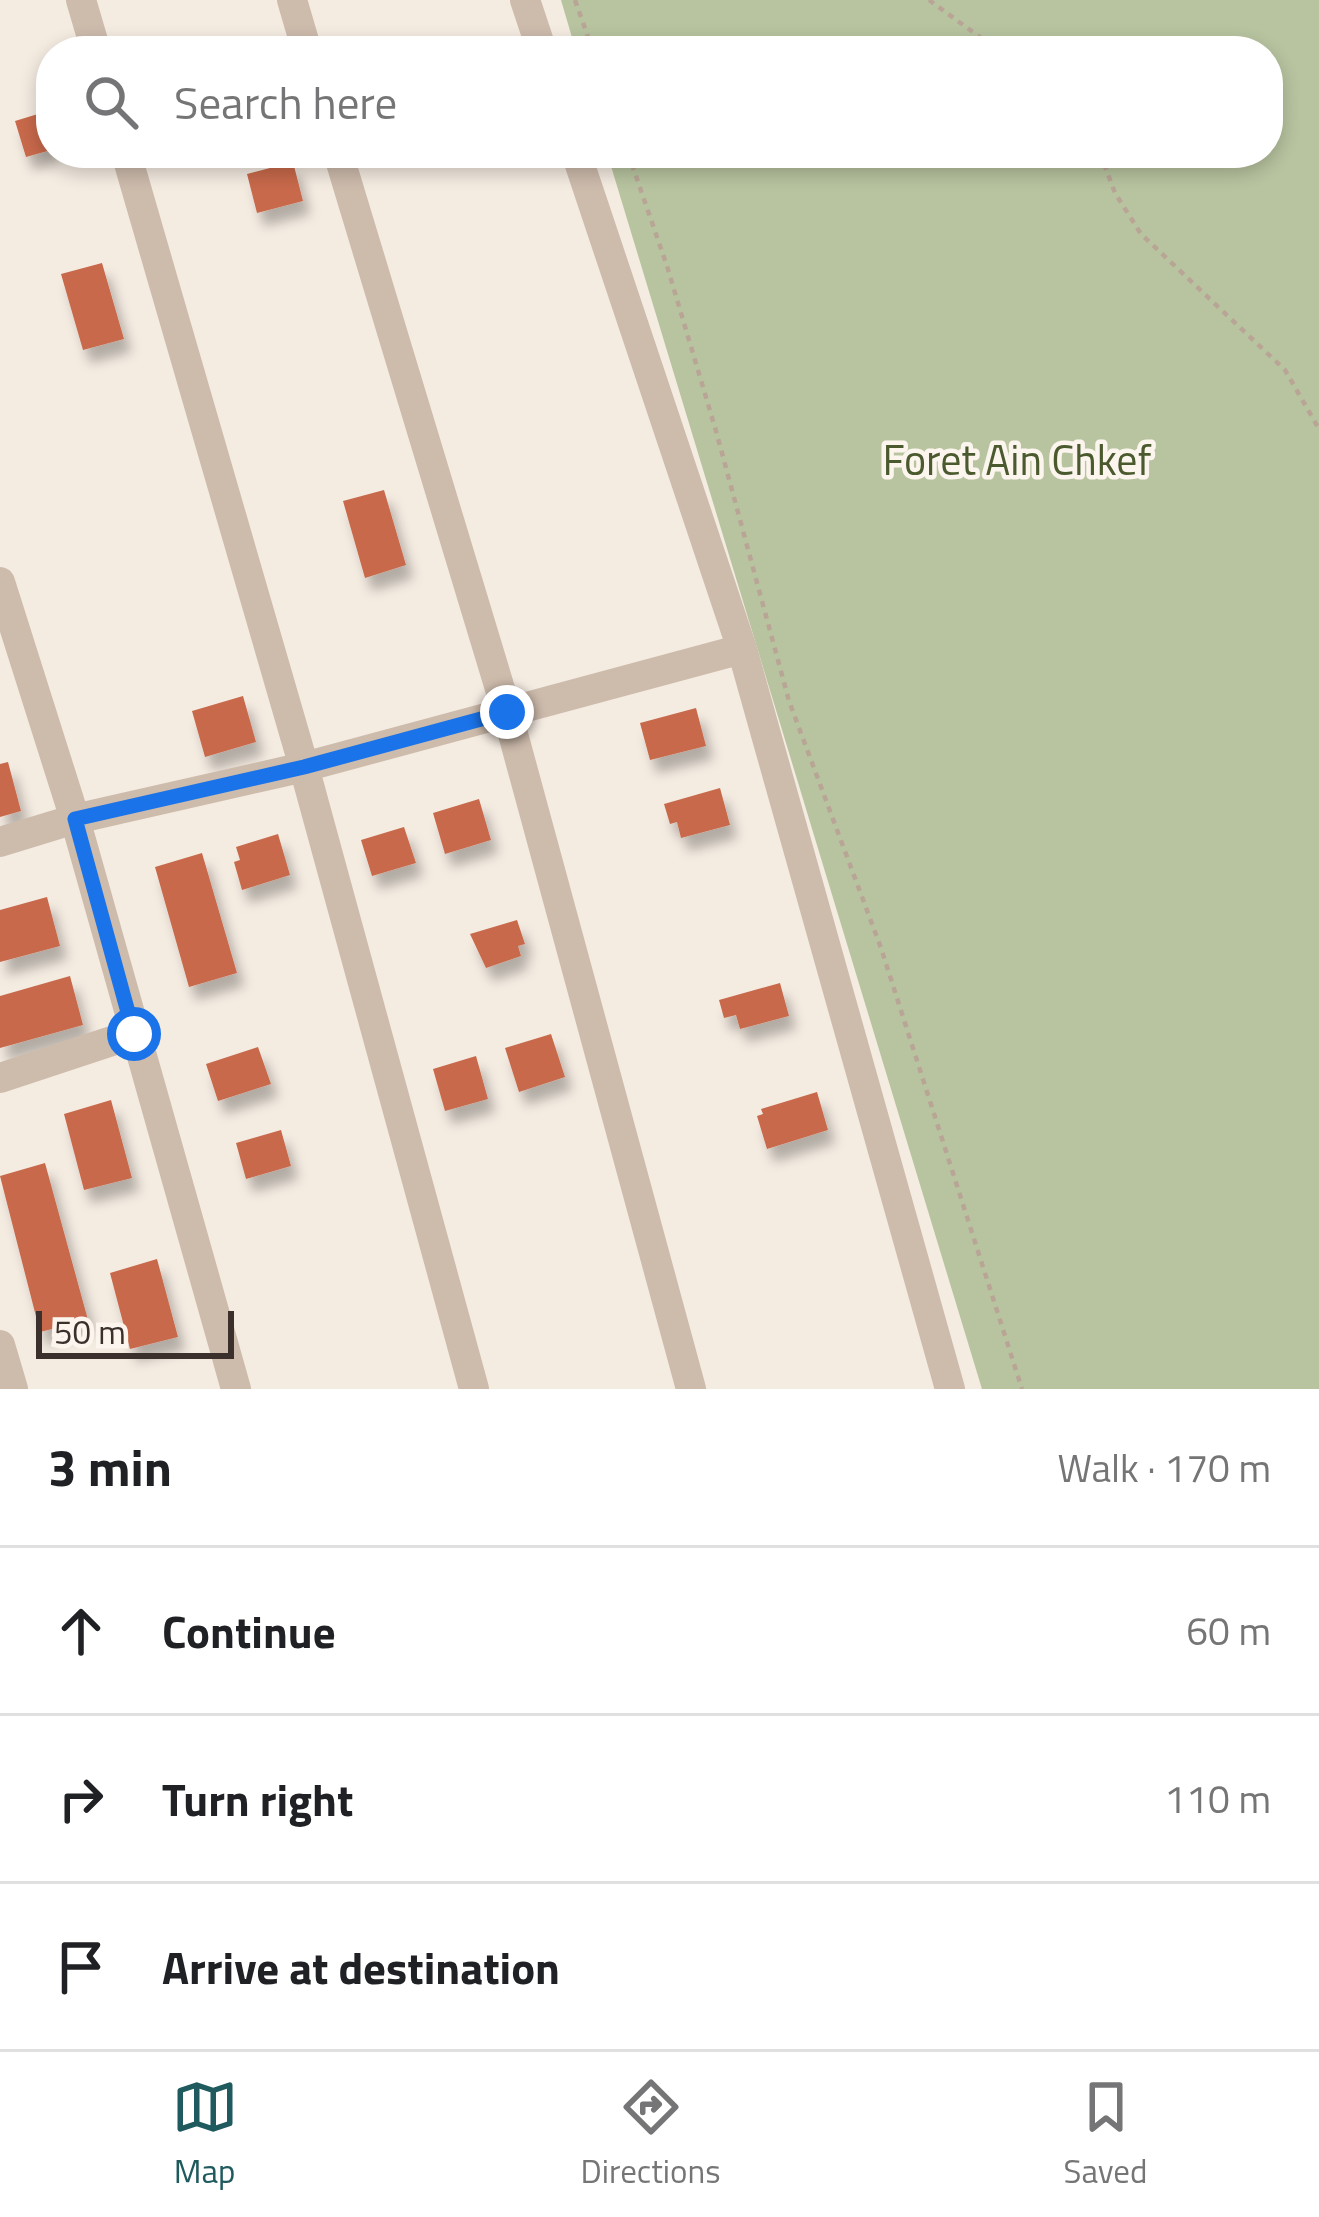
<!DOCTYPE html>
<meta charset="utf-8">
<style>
:root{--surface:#fff;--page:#f6f6f6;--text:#202124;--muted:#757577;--line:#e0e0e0;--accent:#1f5a5e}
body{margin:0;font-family:"Titillium Web",sans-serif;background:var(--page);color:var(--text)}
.scale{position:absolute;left:36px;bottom:30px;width:198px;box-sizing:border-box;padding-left:12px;border:6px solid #3b302b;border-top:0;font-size:33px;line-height:42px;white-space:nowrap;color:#3b302b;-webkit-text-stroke:9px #fbf5ee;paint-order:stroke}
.stop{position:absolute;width:36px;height:36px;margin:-27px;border:9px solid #1a73e8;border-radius:50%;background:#fff}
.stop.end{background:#1a73e8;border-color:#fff;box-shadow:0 3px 12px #0008}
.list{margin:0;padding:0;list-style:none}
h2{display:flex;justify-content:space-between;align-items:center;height:156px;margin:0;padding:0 48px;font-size:51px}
h2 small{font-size:39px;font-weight:400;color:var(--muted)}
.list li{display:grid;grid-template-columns:78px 1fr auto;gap:36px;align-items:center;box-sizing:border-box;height:168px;padding:0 48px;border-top:3px solid var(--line)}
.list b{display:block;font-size:45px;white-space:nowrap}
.list em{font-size:39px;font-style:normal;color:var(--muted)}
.icon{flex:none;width:66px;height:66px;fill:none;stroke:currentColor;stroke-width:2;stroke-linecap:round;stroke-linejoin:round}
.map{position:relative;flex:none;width:1319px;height:1389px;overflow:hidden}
.search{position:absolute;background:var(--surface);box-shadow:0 6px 18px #0003;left:36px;right:36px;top:36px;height:132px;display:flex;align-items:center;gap:30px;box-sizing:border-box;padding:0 42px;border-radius:48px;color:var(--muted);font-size:45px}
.sheet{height:660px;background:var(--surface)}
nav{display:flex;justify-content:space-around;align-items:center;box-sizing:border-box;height:168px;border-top:3px solid var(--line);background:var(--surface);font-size:33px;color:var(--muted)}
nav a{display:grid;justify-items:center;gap:6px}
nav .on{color:var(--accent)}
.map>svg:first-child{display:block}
.green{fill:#b8c4a0}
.building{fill:#c8694b;filter:url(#shadow)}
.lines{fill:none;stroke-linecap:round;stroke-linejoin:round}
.path{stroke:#b9a596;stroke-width:4.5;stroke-dasharray:6 6;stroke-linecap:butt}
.street{stroke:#cdbbac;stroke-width:30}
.route{stroke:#1a73e8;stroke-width:15}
.labels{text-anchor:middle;stroke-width:9;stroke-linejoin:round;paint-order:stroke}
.park-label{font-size:42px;fill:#4a5a2e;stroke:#fbf5ee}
</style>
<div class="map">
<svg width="1319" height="1389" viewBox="0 0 1319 1389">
<defs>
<filter id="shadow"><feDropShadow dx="7" dy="13" stdDeviation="6" flood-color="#0004"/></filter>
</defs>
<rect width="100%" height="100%" fill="#f4ebe1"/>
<path class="green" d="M 561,0 L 1319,0 L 1319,1389 L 982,1389 L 607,153 L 1268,153 L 1268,51 L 576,51 Z"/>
<path class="building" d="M 51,110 L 51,150 L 26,157 L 15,121 Z
M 293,162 L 303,201 L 257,213 L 247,174 Z
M 102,263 L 124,339 L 83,350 L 61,274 Z
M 384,490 L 406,565 L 365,578 L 343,501 Z
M 243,696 L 256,742 L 205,757 L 192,711 Z
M 696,708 L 706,746 L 650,760 L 640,723 Z
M 8,762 L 21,811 L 0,817 L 0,764 Z
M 720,788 L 730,825 L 681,838 L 677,822 L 670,824 L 664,804 Z
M 479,799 L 491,840 L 445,854 L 433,813 Z
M 404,827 L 416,863 L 372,876 L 361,840 Z
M 278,834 L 290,875 L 242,890 L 234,862 L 240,860 L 236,847 Z
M 202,853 L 237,973 L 189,987 L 155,867 Z
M 47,897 L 60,946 L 0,962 L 0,910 Z
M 517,920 L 525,944 L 518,946 L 521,956 L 486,968 L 470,934 Z
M 70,976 L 83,1025 L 0,1048 L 0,996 Z
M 780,983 L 789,1016 L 740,1029 L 736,1015 L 724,1018 L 719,1000 Z
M 551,1034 L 565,1077 L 519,1092 L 505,1048 Z
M 258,1047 L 271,1084 L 218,1101 L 206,1064 Z
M 476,1056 L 488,1099 L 445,1111 L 433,1069 Z
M 817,1092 L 828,1130 L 767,1149 L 757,1116 L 763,1114 L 761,1109 Z
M 111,1100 L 132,1178 L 84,1190 L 64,1114 Z
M 281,1130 L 291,1166 L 246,1179 L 236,1143 Z
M 45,1163 L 88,1320 L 40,1332 L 0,1176 Z
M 157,1259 L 178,1337 L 130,1349 L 110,1273 Z"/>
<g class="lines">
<path class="path" d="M 575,0 L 593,51
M 929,0 L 999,51
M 628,153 L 667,266 L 716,431 L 789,701 L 881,948 L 1022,1389
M 1100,153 L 1115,193 L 1141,234 L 1285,370 L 1319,429"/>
<path class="street" d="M 81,0 L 96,51
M 292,0 L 307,51
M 525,0 L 542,51
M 126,153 L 304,767 L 474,1389
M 338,153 L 507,712 L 691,1389
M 576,153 L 742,649 L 950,1389
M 0,582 L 75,819 L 236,1389
M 0,842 L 75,819 L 304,767 L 742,649
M 0,1078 L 133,1034
M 0,1345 L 13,1389"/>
</g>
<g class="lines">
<path class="route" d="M 134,1034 L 75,819 L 304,767 L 507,712"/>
</g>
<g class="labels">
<g class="park-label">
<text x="1017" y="475">Foret Ain Chkef</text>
</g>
</g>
</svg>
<div class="scale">50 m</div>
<div class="stop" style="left:134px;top:1034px"></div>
<div class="stop end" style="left:507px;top:712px"></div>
<div class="search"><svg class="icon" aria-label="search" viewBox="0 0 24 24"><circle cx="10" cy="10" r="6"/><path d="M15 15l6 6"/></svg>Search here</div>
</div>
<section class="sheet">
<h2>3 min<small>Walk · 170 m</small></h2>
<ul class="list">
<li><svg class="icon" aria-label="ahead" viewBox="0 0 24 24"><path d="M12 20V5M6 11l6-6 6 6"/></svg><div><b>Continue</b></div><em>60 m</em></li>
<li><svg class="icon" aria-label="right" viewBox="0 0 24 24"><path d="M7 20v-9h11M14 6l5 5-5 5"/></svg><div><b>Turn right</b></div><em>110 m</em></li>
<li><svg class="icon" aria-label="arrive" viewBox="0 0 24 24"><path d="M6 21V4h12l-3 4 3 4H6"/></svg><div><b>Arrive at destination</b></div></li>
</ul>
</section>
<nav>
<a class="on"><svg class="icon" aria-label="map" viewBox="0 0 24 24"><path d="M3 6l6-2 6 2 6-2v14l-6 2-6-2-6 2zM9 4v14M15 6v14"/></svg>Map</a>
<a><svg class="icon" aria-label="directions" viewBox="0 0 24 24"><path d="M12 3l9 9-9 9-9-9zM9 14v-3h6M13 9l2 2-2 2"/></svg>Directions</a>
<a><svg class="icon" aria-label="saved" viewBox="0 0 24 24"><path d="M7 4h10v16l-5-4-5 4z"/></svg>Saved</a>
</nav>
